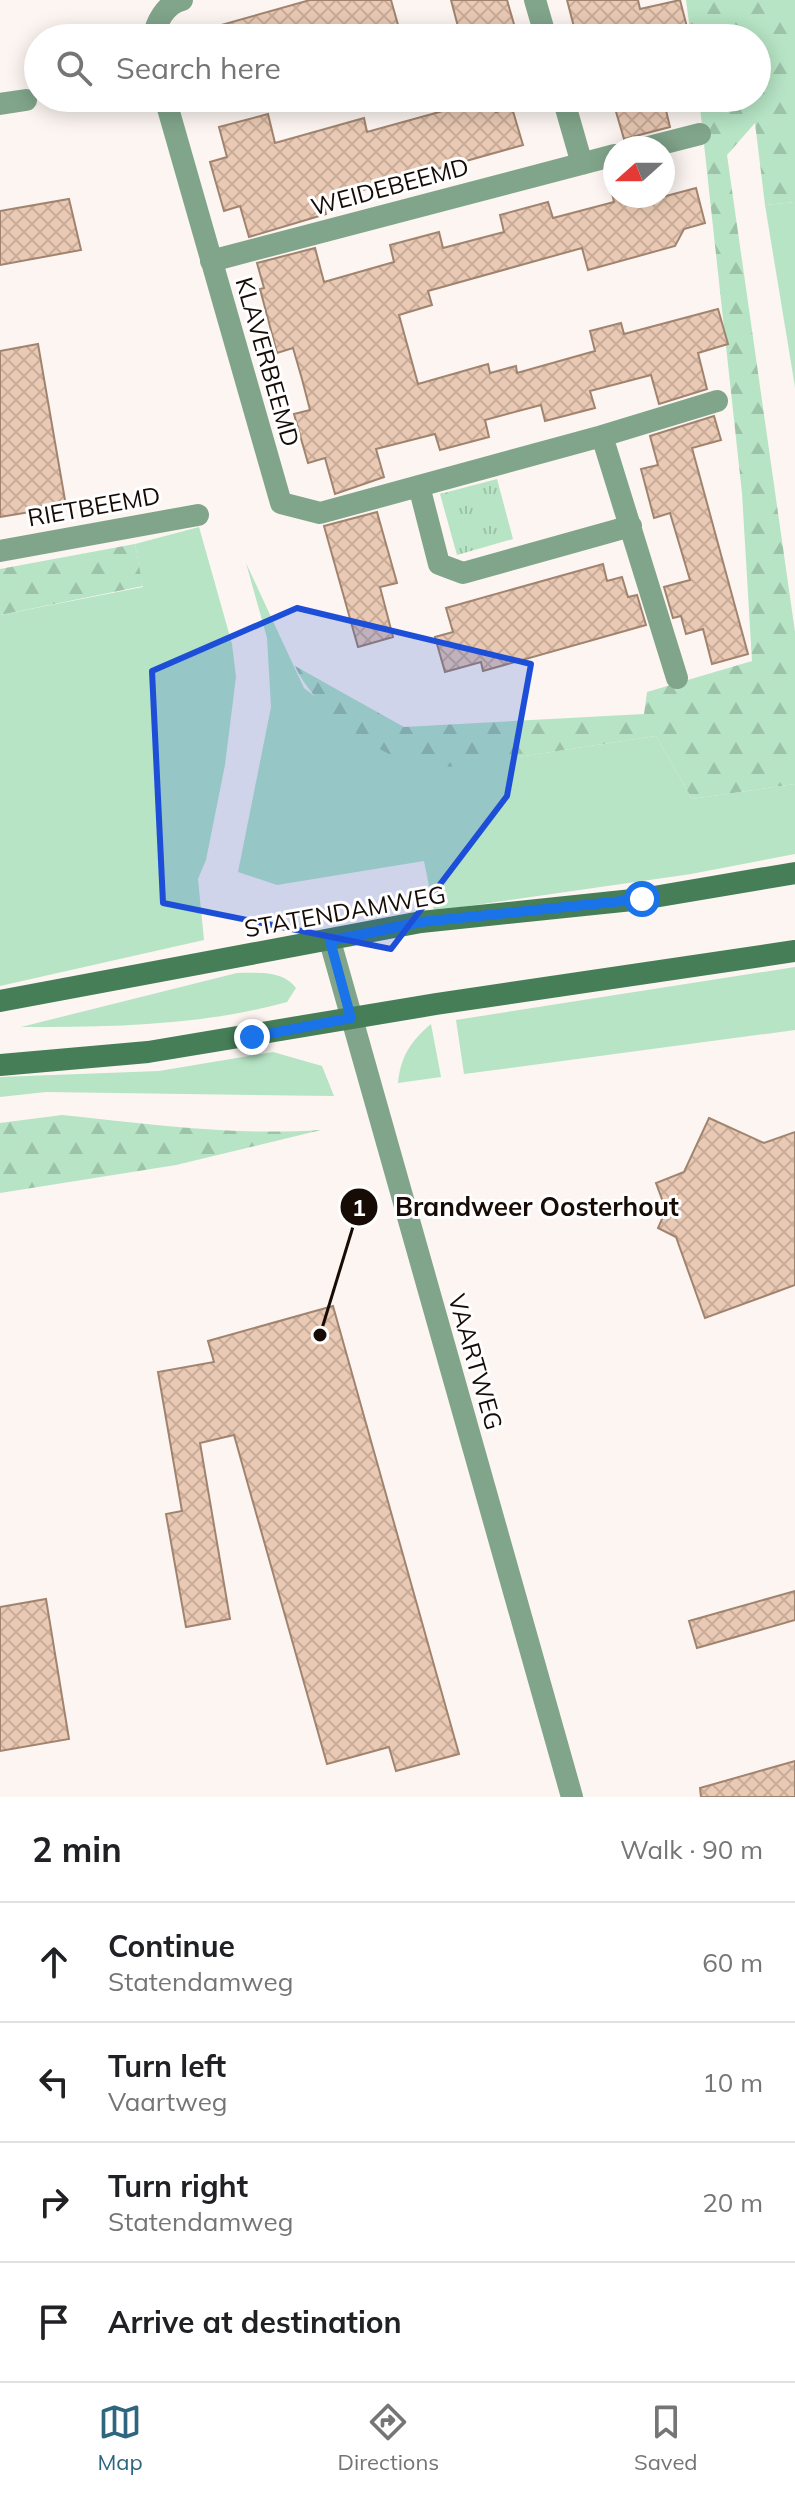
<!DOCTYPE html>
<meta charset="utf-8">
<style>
:root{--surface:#fff;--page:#f2f2f2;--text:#202124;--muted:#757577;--line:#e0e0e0;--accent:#2e6680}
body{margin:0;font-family:Mulish,sans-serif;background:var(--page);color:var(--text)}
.compass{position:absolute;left:603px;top:136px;width:72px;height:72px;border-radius:50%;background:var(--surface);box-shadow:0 4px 20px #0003;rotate:249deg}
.stop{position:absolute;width:24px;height:24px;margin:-18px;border:6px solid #1a73e8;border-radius:50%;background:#fff}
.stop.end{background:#1a73e8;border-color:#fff;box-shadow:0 2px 8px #0008}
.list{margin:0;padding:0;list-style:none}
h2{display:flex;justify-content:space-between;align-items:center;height:104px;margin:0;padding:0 32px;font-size:34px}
h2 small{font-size:26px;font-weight:400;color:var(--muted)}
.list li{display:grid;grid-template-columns:52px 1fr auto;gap:24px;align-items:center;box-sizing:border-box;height:120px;padding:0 32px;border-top:2px solid var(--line)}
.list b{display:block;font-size:30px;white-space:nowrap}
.list p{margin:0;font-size:26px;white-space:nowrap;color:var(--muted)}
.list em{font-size:26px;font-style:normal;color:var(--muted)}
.icon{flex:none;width:44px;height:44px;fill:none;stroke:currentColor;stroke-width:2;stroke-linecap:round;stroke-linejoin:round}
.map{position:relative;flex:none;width:795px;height:1797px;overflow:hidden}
.search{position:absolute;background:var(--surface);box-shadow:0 4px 20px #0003;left:24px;right:24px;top:24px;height:88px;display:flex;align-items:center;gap:20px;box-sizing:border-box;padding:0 28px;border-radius:44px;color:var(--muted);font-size:30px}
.sheet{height:584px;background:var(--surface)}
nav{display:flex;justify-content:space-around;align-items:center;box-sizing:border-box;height:112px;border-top:2px solid var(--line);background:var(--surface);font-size:22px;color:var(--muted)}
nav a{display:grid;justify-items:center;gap:4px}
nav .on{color:var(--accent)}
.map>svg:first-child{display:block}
.grass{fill:#b6e4c4}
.forest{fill:url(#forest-firs)}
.park{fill:url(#park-tufts)}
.building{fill:url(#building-cross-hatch);stroke:#a1846f;stroke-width:2}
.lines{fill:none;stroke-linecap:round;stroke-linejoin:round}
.minor{stroke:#81a58b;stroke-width:22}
.secondary{stroke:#467e58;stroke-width:22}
.route{stroke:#1a73e8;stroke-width:10}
.marked{fill:#1d4ed8;fill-opacity:0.2;stroke:#1d4ed8;stroke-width:6;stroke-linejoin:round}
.labels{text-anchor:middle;stroke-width:6;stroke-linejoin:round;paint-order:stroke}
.street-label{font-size:24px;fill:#160b05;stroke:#fff}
.leader{fill:none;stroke:#160b05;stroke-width:3}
.callout-dot{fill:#160b05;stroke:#fff;stroke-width:3}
.mark-label{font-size:24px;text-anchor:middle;font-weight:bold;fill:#fff}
.callout-label{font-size:26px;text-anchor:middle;font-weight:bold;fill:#160b05;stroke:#fff;stroke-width:6;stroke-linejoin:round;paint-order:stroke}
</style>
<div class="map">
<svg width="795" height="1797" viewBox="0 0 795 1797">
<defs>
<pattern id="forest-firs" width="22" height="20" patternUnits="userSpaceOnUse" patternTransform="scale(2)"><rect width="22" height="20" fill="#b6e4c4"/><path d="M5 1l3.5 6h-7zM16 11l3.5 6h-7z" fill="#9cc2a7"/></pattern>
<pattern id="park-tufts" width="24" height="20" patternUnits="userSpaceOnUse" patternTransform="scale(2)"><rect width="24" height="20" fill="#b6e4c4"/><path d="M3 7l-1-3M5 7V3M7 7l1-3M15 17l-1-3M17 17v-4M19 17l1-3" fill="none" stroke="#9cc2a7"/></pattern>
<pattern id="building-cross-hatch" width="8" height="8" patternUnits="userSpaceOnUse" patternTransform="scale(2)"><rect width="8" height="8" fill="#eacab4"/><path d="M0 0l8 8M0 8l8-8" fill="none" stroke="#c8ac99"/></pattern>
</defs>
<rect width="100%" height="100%" fill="#fcf5f1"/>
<path class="grass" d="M 795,202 L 795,387 L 765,205 Z
M 199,527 L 232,644 L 236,677 L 225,765 L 206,860 L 198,879 L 204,940 L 0,986 L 0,615 L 143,587 L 135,544 Z
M 246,563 L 304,688 L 388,752 L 416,764 L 471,764 L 656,736 L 692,799 L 795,784 L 795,854 L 691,874 L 434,911 L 424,861 L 277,885 L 238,872 L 271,707 L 267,638 Z
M 795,967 L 795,1030 L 464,1074 L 456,1020 Z
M 237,973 C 258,973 282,970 296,988 L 287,1002 C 200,1026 111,1027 21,1027 Z
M 431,1024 L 441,1077 L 398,1083 C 401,1056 410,1042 431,1024 Z
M 273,1052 L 322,1066 L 334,1096 L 46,1092 L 0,1097 L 0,1077 L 159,1071 Z"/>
<path class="forest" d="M 686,0 L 795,0 L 795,202 L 765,205 L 755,123 L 727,155 L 795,632 L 795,784 L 692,799 L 656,736 C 610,743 564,750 518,757 C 487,762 445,772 415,764 C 373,753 312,705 295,666 L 404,727 L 644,714 L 647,692 L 752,661 L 742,493 L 699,98 L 757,98 L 757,38 L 691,38 Z
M 135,544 L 143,586 L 0,615 L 0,569 Z
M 62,1115 C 148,1124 234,1136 321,1130 L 176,1165 L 0,1193 L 0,1123 Z"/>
<path class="park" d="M 497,479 L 513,539 L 457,555 L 440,494 Z"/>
<path class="building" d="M 310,0 L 391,0 L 400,32 L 378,38 L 208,38 L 207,29 Z
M 451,0 L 507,0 L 518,38 L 461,38 Z
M 567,0 L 638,0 L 640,9 L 680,0 L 688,31 L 661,38 L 570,38 L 569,29 L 574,27 Z
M 490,98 L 496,112 L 512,108 L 523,145 L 323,201 L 326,214 L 249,237 L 240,206 L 224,211 L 210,162 L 227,157 L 219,127 L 268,114 L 275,143 L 364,118 L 367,132 Z
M 612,98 L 663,98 L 670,127 L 624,139 Z
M 663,186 L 666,196 L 696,188 L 705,223 L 684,229 L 675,246 L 588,270 L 582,248 L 428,291 L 432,305 L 399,315 L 418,384 L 488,364 L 490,373 L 516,366 L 517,373 L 595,351 L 590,331 L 621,323 L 624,334 L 718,309 L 728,344 L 698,353 L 707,389 L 659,404 L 651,375 L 590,391 L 595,408 L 545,421 L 541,405 L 485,420 L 489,437 L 440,450 L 435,434 L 376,449 L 384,477 L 335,494 L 325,458 L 308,463 L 294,414 L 310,410 L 302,379 L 293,348 L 277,353 L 260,289 L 264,288 L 257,263 L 315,248 L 324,282 L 394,262 L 390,245 L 439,232 L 443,248 L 504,232 L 500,215 L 548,202 L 553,218 L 614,202 L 612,193 L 615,192 L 615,196 L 663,196 Z
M 69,199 L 81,250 L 0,265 L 0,211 Z
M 38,344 L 66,506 L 0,517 L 0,351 Z
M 714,416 L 721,440 L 692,448 L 748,654 L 712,664 L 703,629 L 686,634 L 681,616 L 673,618 L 664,587 L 690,580 L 670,513 L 654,518 L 641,469 L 658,465 L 650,436 Z
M 377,512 L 397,583 L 380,587 L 393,637 L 358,647 L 324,526 Z
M 603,564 L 607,581 L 622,577 L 628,597 L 637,595 L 646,625 L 483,671 L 481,662 L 445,672 L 435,637 L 453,632 L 446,608 Z
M 709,1118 L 764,1143 L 795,1132 L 795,1285 L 705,1318 L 676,1237 L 658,1228 L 666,1210 L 656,1183 L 684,1172 Z
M 333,1306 L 459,1754 L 396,1771 L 389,1747 L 327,1764 L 234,1435 L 200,1443 L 230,1619 L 186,1627 L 166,1514 L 182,1511 L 158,1372 L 214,1362 L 208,1341 Z
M 795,1591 L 795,1620 L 697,1648 L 689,1621 Z
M 46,1599 L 69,1739 L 0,1751 L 0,1607 Z
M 795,1761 L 795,1797 L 701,1797 L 700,1788 Z"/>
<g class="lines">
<path class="minor" d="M 535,0 L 546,38
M 153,38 C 156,23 165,4 182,0
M 165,98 L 281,503 L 320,513 L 602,436 L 677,678
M 563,98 L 582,164
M 0,104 L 26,100
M 645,148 L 700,134
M 211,261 L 615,155
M 602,436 L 717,401
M 419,486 L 439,564 L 463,573 L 631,526
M 0,551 L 198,515
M 330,941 L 572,1797"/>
<path class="secondary" d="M 0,1001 L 421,922 L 642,899 L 795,873
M 0,1065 L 148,1052 L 436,1004 L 795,951"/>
</g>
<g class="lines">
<path class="route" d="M 252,1037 L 351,1018 L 330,941 L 421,922 L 642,899"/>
</g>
<path class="marked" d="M 297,608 L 531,664 L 507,796 L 391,949 L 163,903 L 152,671 Z"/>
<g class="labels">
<g class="street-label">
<text transform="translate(390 187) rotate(-15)" y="8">WEIDEBEEMD</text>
<text transform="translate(267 362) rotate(74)" y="8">KLAVERBEEMD</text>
<text transform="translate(94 507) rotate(-10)" y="8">RIETBEEMD</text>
<text transform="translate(345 912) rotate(-10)" y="8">STATENDAMWEG</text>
<text transform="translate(475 1362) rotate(74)" y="8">VAARTWEG</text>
</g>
</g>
<path class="leader" d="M320 1335L359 1207"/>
<g class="callout-dot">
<circle cx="320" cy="1335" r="8"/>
<circle cx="359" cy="1207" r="20"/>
</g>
<g class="mark-label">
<text x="359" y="1216">1</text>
</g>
<g class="callout-label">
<text x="537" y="1216">Brandweer Oosterhout</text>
</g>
</svg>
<svg class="compass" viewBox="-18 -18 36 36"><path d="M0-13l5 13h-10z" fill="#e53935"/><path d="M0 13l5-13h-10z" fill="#757577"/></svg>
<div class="stop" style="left:642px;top:899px"></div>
<div class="stop end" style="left:252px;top:1037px"></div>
<div class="search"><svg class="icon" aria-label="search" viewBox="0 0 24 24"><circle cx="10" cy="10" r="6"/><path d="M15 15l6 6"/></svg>Search here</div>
</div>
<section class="sheet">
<h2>2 min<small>Walk · 90 m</small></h2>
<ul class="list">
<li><svg class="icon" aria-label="ahead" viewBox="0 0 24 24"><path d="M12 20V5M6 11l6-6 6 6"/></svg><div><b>Continue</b><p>Statendamweg</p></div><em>60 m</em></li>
<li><svg class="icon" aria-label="left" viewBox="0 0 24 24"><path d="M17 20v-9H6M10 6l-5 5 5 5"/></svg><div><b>Turn left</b><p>Vaartweg</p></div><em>10 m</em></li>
<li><svg class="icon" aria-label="right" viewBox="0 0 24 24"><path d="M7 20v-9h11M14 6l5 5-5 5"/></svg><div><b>Turn right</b><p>Statendamweg</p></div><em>20 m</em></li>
<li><svg class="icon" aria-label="arrive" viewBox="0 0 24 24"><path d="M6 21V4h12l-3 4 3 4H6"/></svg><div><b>Arrive at destination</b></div></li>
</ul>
</section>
<nav>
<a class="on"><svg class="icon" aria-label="map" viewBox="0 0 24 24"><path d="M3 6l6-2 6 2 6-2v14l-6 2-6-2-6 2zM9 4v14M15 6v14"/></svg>Map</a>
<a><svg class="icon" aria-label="directions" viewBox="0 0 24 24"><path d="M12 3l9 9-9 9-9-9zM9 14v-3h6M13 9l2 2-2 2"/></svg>Directions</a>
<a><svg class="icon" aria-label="saved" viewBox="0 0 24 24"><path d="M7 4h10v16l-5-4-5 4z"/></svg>Saved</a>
</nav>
